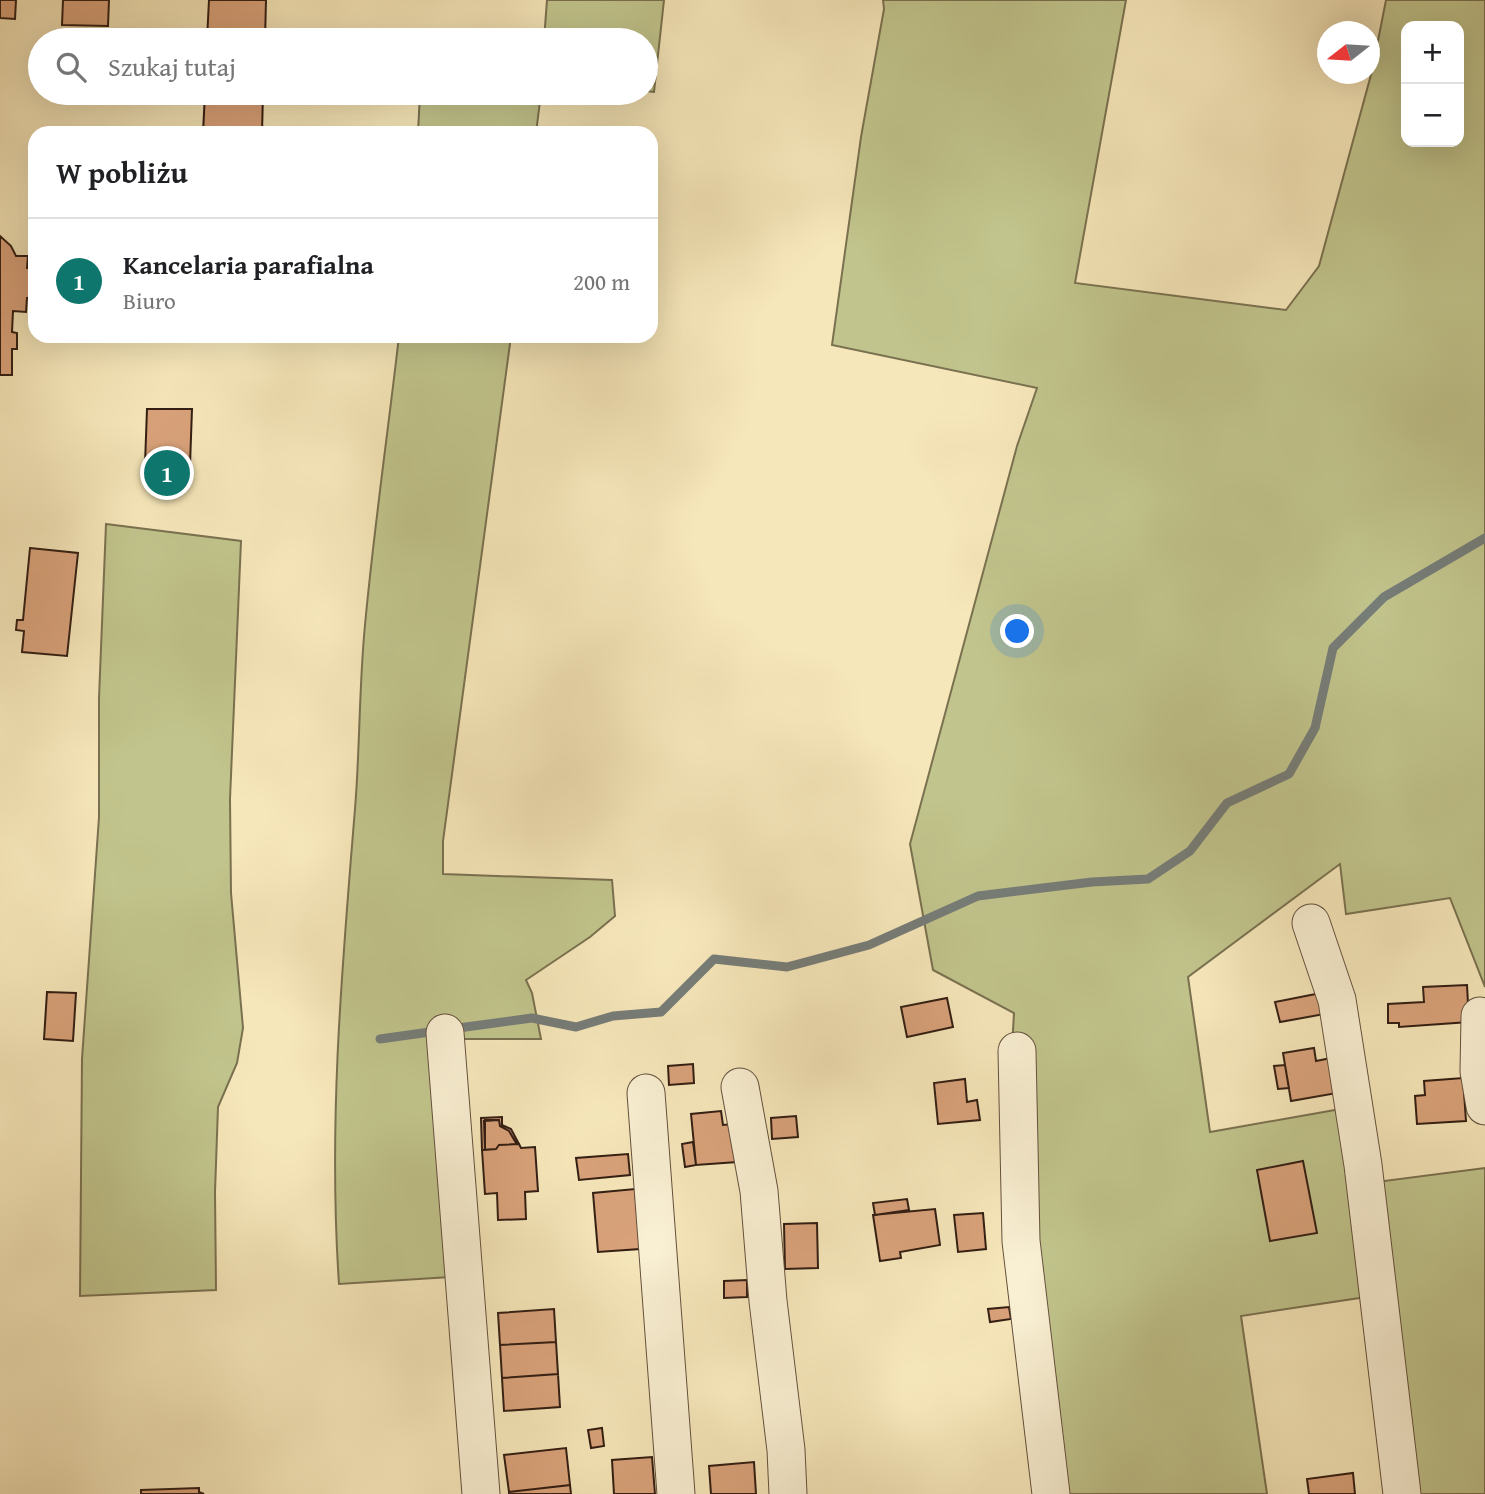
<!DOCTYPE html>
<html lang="pl">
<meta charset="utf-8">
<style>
:root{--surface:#fff;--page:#f6f6f6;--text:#202124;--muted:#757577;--line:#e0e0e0;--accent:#0f766e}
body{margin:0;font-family:"Gentium Book Plus",serif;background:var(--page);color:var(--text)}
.controls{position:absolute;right:21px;top:21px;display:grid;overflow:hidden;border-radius:14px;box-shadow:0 7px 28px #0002}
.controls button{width:63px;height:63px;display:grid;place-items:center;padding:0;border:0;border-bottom:2px solid var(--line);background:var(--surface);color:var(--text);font:35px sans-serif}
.compass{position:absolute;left:1317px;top:21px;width:63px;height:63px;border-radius:50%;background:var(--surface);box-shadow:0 7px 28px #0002;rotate:253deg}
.you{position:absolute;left:1018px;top:632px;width:24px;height:24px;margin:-18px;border:5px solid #fff;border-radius:50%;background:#1a73e8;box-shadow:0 0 0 10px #1a73e833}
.badge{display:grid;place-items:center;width:46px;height:46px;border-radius:50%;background:var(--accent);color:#fff;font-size:23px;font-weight:700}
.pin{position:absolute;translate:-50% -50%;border:4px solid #fff;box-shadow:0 2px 7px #0006}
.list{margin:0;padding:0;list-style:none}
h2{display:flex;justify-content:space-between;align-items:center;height:91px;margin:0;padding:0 28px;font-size:30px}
h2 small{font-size:23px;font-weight:400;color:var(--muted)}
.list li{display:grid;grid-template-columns:46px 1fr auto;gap:21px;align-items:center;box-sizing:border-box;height:126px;padding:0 28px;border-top:2px solid var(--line)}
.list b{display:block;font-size:26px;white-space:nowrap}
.list p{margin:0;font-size:23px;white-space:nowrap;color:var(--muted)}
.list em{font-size:23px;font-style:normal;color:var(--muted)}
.icon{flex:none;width:38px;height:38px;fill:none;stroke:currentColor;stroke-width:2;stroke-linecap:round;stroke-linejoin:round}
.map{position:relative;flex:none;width:1485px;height:1494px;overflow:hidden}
.search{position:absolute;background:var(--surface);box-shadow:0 7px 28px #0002;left:28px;top:28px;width:630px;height:77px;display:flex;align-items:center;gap:18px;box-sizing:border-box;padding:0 24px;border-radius:38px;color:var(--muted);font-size:26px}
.panel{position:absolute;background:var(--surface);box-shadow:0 7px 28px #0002;left:28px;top:126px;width:630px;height:217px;border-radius:21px}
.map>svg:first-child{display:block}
.green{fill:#c1c48c;stroke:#7a7150;stroke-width:2;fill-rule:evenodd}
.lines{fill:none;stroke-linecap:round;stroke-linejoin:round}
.stream{stroke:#767d78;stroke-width:9}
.building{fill:#d9a27a;stroke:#331e13;stroke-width:2}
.minor-casing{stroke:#64503d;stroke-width:39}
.minor{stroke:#f9efd2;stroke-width:37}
</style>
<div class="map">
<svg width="1485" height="1494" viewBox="0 0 1485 1494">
<rect width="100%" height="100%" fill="#f6e7ba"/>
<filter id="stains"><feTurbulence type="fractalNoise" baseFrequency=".00286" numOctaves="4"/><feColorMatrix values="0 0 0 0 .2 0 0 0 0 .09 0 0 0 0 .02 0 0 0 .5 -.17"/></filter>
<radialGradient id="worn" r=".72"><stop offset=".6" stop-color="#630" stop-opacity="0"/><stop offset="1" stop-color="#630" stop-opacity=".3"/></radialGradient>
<path class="green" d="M 547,0 L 664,0 L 654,92 L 646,91 L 646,40 L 544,40 Z
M 883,0 L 1126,0 L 1075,283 L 1286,310 L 1319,266 L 1372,71 L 1386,0 L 1485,0 L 1485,987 L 1450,898 L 1346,914 L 1340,864 L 1188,977 L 1210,1132 L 1369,1104 L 1377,1182 L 1485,1168 L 1485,1494 L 1397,1494 L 1373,1296 L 1241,1316 L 1267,1494 L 1042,1494 L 1006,1153 L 1014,1013 L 933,970 L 910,844 L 1017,446 L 1037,388 L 832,345 L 861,137 L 884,9 ZM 1406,26 L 1459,26 L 1459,142 L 1406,142 Z
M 420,93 L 541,93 L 536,133 L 418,133 Z
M 399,336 L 511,336 L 443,841 L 443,874 L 612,880 L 615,916 L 590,937 L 526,980 L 532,993 L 541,1039 L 441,1039 L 450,1277 L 339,1284 C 328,1125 342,967 355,809 C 360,748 359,686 365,625 C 374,528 388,432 399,336 Z
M 106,524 L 241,541 L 230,799 L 231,893 L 243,1028 L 237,1063 L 218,1107 L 215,1192 L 216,1290 L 80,1296 L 82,1059 L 99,817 L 99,698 Z"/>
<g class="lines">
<path class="stream" d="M 451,1029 L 532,1018 L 576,1027 L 613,1016 L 661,1012 L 714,959 L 787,967 L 869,945 L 978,896 L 1092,882 L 1148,879 L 1190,851 L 1227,803 L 1289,774 L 1315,728 L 1333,648 L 1384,597 L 1485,538
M 380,1039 L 437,1031"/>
</g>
<path class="building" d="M 0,0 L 16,0 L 15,19 L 0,18 Z
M 63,0 L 109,0 L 108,26 L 62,25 Z
M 209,0 L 266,0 L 265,40 L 207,40 Z
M 205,93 L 263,93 L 262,133 L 203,133 Z
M 0,236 L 11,246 L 16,256 L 28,256 L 27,268 L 31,268 L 31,298 L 27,298 L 26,312 L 13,311 L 12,332 L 17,333 L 17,349 L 12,349 L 12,375 L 0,375 Z
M 147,409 L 192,409 L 190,465 L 181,464 L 181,488 L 153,487 L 154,464 L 145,464 Z
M 30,548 L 78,553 L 67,656 L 22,652 L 24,631 L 16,630 L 17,620 L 23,620 Z
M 1467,985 L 1469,1022 L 1399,1027 L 1399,1023 L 1388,1023 L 1388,1004 L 1424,1002 L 1423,987 Z
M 47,992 L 76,993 L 73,1041 L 44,1039 Z
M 1326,992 L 1330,1013 L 1280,1022 L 1275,1002 Z
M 947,998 L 953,1027 L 907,1037 L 901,1007 Z
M 1314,1048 L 1316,1061 L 1331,1058 L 1337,1093 L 1291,1101 L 1283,1053 Z
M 693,1064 L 694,1083 L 669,1085 L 668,1066 Z
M 1285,1065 L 1289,1088 L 1278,1089 L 1274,1066 Z
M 1463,1078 L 1466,1121 L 1417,1124 L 1415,1096 L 1425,1095 L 1424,1081 Z
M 965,1079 L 967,1102 L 977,1100 L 980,1120 L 938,1124 L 934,1083 Z
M 721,1111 L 723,1125 L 734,1124 L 737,1162 L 696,1165 L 691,1114 Z
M 796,1116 L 798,1137 L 772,1139 L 771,1118 Z
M 502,1117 L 502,1125 L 511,1129 L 519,1144 L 516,1143 L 509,1131 L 500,1126 L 499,1120 L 485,1120 L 485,1150 L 482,1150 L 481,1118 Z
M 499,1120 L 500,1126 L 509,1131 L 517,1144 L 499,1145 L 496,1149 L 485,1150 L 484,1121 Z
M 693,1142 L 696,1165 L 685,1167 L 682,1144 Z
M 519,1144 L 521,1148 L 535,1147 L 538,1191 L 525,1192 L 526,1219 L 498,1220 L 497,1193 L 485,1194 L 482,1150 L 496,1149 L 499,1145 Z
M 628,1154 L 630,1175 L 579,1180 L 576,1158 Z
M 1303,1161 L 1317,1233 L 1270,1241 L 1257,1170 Z
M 635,1189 L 640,1249 L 598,1252 L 593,1193 Z
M 907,1199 L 909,1210 L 875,1215 L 873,1203 Z
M 935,1209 L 940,1245 L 900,1252 L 901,1258 L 880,1261 L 873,1215 Z
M 983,1213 L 986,1249 L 958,1252 L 954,1215 Z
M 817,1223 L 818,1268 L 785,1269 L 784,1224 Z
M 747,1280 L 747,1297 L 724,1298 L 724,1281 Z
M 1009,1307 L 1011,1319 L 990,1322 L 988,1309 Z
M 554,1309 L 556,1342 L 500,1345 L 498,1313 Z
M 556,1342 L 558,1374 L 502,1378 L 500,1345 Z
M 558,1374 L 560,1407 L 504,1411 L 502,1378 Z
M 602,1428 L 604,1446 L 591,1448 L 588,1430 Z
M 566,1448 L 570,1485 L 509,1492 L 504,1455 Z
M 652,1457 L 655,1494 L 614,1494 L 612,1460 Z
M 754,1462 L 756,1494 L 711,1494 L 709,1466 Z
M 1353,1473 L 1355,1494 L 1309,1494 L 1307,1479 Z
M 570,1485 L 571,1494 L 509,1494 L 509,1492 Z
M 199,1488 L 199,1492 L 204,1494 L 141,1494 L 141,1490 Z"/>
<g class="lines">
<defs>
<path id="minor" d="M 1311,923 L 1337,1000 L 1363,1165 L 1402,1494
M 1480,1016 L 1479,1071 L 1485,1106
M 445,1033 L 481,1494
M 1017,1051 L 1021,1241 L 1051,1494
M 740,1087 L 759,1191 L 768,1301 L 786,1450 L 788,1494
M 646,1093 L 676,1494"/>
</defs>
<use href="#minor" class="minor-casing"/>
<use href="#minor" class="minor"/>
</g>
<rect width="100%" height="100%" filter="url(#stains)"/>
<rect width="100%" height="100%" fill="url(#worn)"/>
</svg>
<div class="controls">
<button>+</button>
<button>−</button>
</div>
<svg class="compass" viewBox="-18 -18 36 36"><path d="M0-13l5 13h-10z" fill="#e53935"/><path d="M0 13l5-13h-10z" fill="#757577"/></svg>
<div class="you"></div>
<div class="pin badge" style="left:167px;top:473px">1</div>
<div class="search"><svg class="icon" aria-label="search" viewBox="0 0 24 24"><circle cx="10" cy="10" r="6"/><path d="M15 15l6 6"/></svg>Szukaj tutaj</div>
<section class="panel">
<h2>W pobliżu<small></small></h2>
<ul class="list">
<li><span class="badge">1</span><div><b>Kancelaria parafialna</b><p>Biuro</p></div><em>200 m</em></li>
</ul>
</section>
</div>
